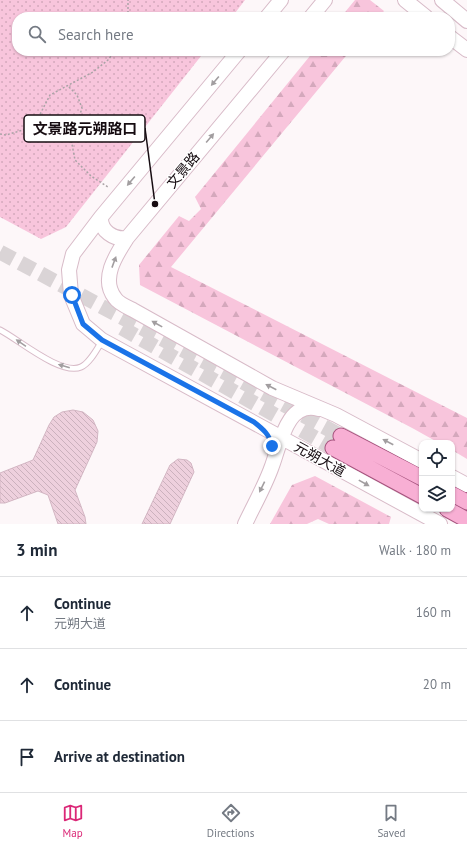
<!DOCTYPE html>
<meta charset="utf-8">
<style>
:root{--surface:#fff;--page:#f2f2f3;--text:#1f2937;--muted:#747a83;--line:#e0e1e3;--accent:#db2777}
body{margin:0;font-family:"PT Sans","Noto Sans SC",sans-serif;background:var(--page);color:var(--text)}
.controls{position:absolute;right:12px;bottom:12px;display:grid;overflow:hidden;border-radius:8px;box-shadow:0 1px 3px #0004}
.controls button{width:36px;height:36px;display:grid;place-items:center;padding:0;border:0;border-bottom:1px solid var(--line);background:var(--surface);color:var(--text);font:20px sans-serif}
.stop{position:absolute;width:12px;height:12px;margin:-9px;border:3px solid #1a73e8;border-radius:50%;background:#fff}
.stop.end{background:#1a73e8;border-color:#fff;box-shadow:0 1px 4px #0008}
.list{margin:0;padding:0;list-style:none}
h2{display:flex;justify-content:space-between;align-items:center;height:52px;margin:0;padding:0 16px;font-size:17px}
h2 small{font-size:13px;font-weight:400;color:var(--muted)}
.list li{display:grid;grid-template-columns:26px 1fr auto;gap:12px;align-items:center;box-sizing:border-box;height:72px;padding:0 16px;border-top:1px solid var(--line)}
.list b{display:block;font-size:15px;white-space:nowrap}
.list p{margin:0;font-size:13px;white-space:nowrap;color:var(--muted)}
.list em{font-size:13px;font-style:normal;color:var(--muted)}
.icon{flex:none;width:22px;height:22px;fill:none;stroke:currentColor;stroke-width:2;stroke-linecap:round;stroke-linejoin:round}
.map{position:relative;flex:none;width:467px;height:524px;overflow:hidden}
.search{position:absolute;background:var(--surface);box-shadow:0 1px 3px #0004;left:12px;right:12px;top:12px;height:44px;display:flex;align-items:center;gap:10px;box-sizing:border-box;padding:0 14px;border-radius:16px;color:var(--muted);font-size:15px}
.sheet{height:268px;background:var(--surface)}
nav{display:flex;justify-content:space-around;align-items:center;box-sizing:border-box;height:56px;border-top:1px solid var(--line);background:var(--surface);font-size:11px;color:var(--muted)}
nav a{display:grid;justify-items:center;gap:2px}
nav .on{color:var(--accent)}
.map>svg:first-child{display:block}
.forest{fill:url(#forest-firs)}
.park{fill:url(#park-dots)}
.building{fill:url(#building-back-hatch);stroke:#d3b6c3}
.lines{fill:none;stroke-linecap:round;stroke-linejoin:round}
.primary-tunnel{stroke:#dad4d6;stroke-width:15;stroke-dasharray:15 8;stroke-linecap:butt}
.service-casing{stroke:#d8bbc8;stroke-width:7}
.secondary-casing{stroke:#d8bbc8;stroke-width:16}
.primary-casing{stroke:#a6537e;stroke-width:17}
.path{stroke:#aaa3a6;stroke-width:1.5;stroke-dasharray:2 2;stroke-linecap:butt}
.service{stroke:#fff;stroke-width:5}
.secondary{stroke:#fff;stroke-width:14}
.primary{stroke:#f8afd4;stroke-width:15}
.oneway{fill:#a29ea0}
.route{stroke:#1a73e8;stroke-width:5}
.labels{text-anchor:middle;stroke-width:3;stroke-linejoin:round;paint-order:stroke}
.street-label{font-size:14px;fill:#160c11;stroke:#fff}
.leader{fill:none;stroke:#160c11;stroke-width:1.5}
.callout-dot{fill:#160c11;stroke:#fff;stroke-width:1.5}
.callout{fill:#fff;stroke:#160c11;stroke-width:1.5}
.callout-label{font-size:15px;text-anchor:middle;font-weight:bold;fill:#160c11}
</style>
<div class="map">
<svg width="467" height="524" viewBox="0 0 467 524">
<defs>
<pattern id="forest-firs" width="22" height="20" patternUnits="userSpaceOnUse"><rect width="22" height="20" fill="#f8c5dc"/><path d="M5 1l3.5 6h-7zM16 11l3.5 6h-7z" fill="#d4a8bc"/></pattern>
<pattern id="park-dots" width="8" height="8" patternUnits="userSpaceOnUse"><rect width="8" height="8" fill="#f8c5dc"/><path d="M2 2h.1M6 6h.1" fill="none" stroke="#d4a8bc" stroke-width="1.8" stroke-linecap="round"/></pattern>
<pattern id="building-back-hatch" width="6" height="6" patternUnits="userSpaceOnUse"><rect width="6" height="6" fill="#eed0dd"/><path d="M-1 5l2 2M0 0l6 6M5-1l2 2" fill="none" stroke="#cbb1bd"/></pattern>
</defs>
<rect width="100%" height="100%" fill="#fdf7f9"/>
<path class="forest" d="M 355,0 L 370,0 L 384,11 L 379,17 L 341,17 Z
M 314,51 L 350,51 L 171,267 L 467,418 L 467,459 L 452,450 L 452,443 L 439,443 L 414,429 L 140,285 L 139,265 L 179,216 L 189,221 L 201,209 L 195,197 Z
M 315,476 L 391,517 L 389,524 L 329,524 L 318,519 L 307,524 L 270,524 L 292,485 Z"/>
<path class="park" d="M 0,0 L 245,0 L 232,17 L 17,17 L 17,51 L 205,51 L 66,227 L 41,239 L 0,217 Z"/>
<path class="building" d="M 73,410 L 83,412 L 93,420 L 98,431 L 97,442 L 75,490 L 85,517 L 86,524 L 58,524 L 48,495 L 38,491 L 5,503 L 0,503 L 0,473 L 33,460 L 49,425 L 54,417 L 62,412 Z
M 178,459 L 187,460 L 191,463 L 194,472 L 170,524 L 142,524 L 170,465 Z"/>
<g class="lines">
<path class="primary-tunnel" d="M 0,252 L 241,381 L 341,436
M 122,328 L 333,448"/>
<defs>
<path id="service" d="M 0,330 C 18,339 61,376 81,367 C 90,363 97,349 102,341"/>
<path id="secondary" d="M 405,0 L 426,17
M 442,0 L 467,21
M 267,17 L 281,0
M 311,17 L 325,0
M 450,37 L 467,50
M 239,51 L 101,217 L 73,254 L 69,270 L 71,295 L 83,324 L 102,340 L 440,524
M 283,51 L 127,238 C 116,255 100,279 115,298 C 118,303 127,307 133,310 L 272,388 L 336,415 L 422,461
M 101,217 C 100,231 114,240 127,238
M 452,477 L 467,485
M 245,524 C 254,505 265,486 272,466 C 280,445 287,399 319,409"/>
<path id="primary" d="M 341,436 L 422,478
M 333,448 L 422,496
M 452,494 L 467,502
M 447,509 L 467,520"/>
</defs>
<use href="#service" class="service-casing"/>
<use href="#secondary" class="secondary-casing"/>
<use href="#primary" class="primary-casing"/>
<path class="path" d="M 128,17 L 128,0
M 147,51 C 156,56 162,55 170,51
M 69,87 L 77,95 L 82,108 L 78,121 L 71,139 L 75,160 L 91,176 L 108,187
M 0,134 L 6,135 L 23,130 L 36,122 L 50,95 L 93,72 L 108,60 L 115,51"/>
<use href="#service" class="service"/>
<use href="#secondary" class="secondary"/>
<use href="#primary" class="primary"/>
</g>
<defs><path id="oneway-solid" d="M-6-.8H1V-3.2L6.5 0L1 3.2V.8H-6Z"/></defs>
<g class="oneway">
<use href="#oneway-solid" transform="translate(215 81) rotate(130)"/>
<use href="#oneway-solid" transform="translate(210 138) rotate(-50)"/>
<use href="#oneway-solid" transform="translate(131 181) rotate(130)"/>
<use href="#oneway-solid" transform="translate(114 262) rotate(-70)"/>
<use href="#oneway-solid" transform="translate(157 324) rotate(-151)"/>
<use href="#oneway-solid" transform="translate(21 343) rotate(-146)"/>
<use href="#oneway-solid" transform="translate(64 366) rotate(-164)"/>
<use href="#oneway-solid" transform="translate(271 387) rotate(-153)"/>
<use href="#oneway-solid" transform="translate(388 442) rotate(-152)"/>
<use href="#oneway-solid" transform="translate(364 483) rotate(29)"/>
<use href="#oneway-solid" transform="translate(262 487) rotate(116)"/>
</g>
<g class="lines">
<path class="route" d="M 72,295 L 83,324 L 102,340 L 254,422 C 263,429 270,435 272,446"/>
</g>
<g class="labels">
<g class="street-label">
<text transform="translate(183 170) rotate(-50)" y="5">文景路</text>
<text transform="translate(320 459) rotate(29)" y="5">元朔大道</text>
</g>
</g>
<path class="leader" d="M155 204L145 128"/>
<circle class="callout-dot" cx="155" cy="204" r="4"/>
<rect class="callout" x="24" y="115" width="121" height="27" rx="4"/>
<g class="callout-label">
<text x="85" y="134">文景路元朔路口</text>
</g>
</svg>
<div class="controls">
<button><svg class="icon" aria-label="locate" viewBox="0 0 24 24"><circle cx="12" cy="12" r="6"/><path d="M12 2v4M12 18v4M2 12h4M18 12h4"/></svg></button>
<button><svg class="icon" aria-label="layers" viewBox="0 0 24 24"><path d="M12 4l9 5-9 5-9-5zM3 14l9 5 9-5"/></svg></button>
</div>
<div class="stop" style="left:72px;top:295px"></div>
<div class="stop end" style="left:272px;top:446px"></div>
<div class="search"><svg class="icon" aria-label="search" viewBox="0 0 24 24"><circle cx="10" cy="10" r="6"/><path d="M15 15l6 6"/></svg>Search here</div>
</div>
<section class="sheet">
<h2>3 min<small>Walk · 180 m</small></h2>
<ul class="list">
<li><svg class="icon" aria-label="ahead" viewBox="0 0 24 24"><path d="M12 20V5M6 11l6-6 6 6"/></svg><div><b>Continue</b><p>元朔大道</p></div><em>160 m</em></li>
<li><svg class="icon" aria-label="ahead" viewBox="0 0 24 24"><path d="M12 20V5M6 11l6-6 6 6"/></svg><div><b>Continue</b></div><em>20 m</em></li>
<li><svg class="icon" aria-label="arrive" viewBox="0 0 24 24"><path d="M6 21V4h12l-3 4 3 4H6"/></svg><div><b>Arrive at destination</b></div></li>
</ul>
</section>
<nav>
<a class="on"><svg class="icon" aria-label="map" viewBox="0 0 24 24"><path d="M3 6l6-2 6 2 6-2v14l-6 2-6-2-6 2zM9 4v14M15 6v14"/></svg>Map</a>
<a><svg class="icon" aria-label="directions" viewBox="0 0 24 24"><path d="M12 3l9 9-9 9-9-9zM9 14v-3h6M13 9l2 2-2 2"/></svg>Directions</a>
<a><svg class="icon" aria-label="saved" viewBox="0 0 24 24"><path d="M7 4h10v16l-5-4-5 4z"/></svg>Saved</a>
</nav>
